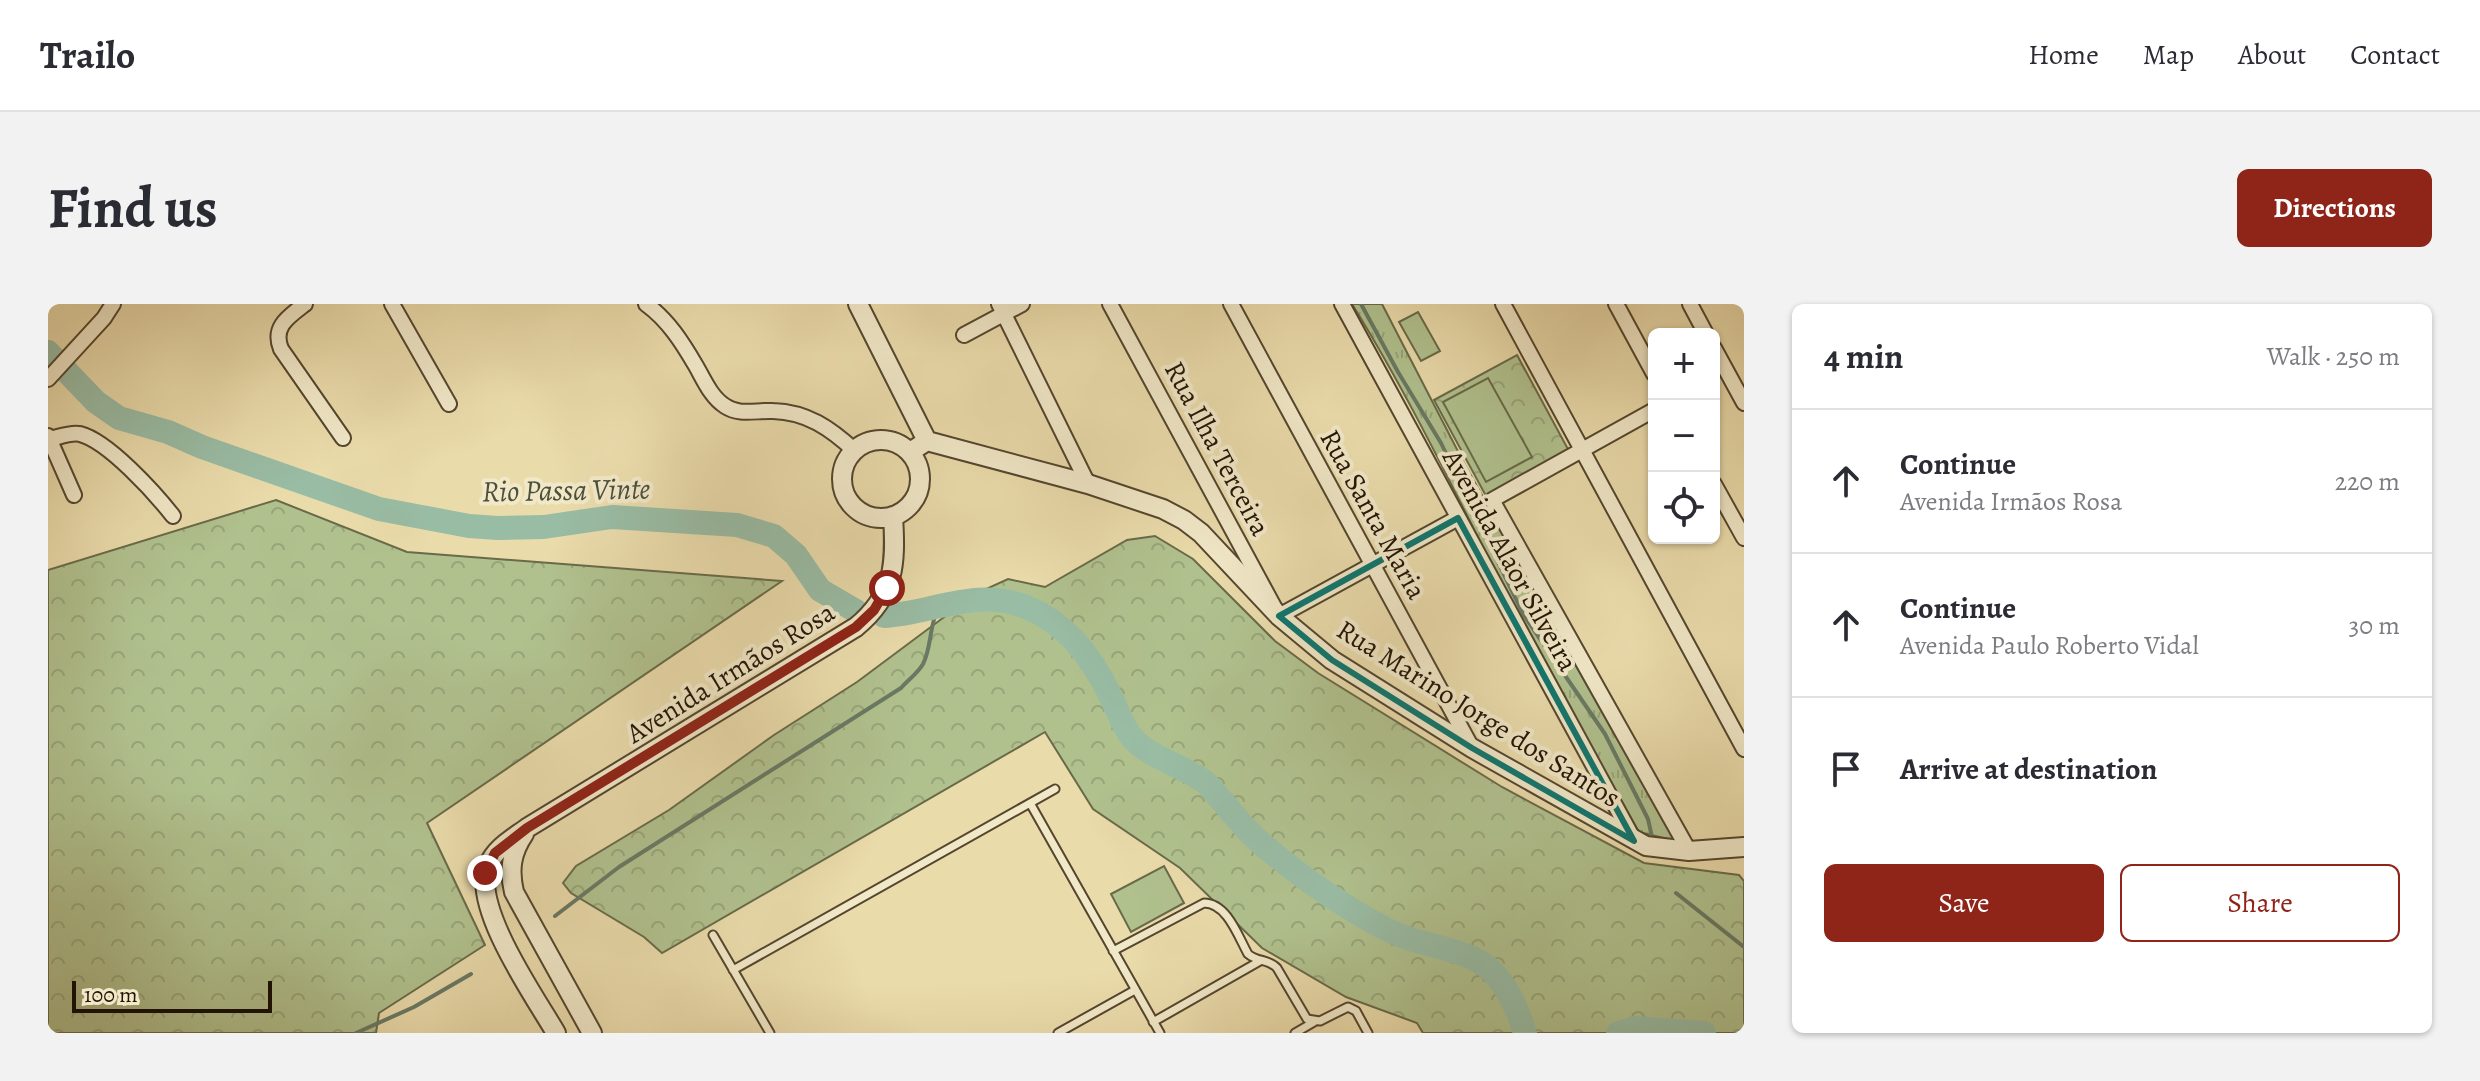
<!DOCTYPE html>
<meta charset="utf-8">
<style>
:root{--surface:#fff;--page:#f2f2f3;--text:#2b2b33;--muted:#7c7c81;--line:#e1e1e2;--accent:#8f2418}
body{margin:0;font-family:Alegreya,serif;background:var(--page);color:var(--text)}
.controls{position:absolute;right:24px;top:24px;display:grid;overflow:hidden;border-radius:12px;box-shadow:0 2px 6px #0004}
.controls button{width:72px;height:72px;display:grid;place-items:center;padding:0;border:0;border-bottom:2px solid var(--line);background:var(--surface);color:var(--text);font:40px sans-serif}
.scale{position:absolute;left:24px;bottom:20px;width:200px;box-sizing:border-box;padding-left:8px;border:4px solid #221404;border-top:0;font-size:22px;line-height:28px;white-space:nowrap;color:#221404;-webkit-text-stroke:6px #f1e8c8;paint-order:stroke}
.stop{position:absolute;width:24px;height:24px;margin:-18px;border:6px solid #8f2418;border-radius:50%;background:#fff}
.stop.end{background:#8f2418;border-color:#fff;box-shadow:0 2px 8px #0008}
.list{margin:0;padding:0;list-style:none}
h2{display:flex;justify-content:space-between;align-items:center;height:104px;margin:0;padding:0 32px;font-size:34px}
h2 small{font-size:26px;font-weight:400;color:var(--muted)}
.list li{display:grid;grid-template-columns:52px 1fr auto;gap:24px;align-items:center;box-sizing:border-box;height:144px;padding:0 32px;border-top:2px solid var(--line)}
.list b{display:block;font-size:30px;white-space:nowrap}
.list p{margin:0;font-size:26px;white-space:nowrap;color:var(--muted)}
.list em{font-size:26px;font-style:normal;color:var(--muted)}
.actions{display:flex;gap:16px;padding:24px 32px}
.actions a{flex:1;padding:18px 0;border:2px solid var(--accent);border-radius:12px;text-align:center;font-size:28px;color:var(--accent)}
.actions .main{background:var(--accent);color:#fff}
.icon{flex:none;width:44px;height:44px;fill:none;stroke:currentColor;stroke-width:2;stroke-linecap:round;stroke-linejoin:round}
.map{position:relative;flex:none;width:1696px;height:729px;overflow:hidden;border-radius:12px}
header{display:flex;align-items:center;gap:48px;box-sizing:border-box;height:112px;padding:0 40px;background:var(--surface);border-bottom:2px solid var(--line)}
header strong{font-size:38px}
nav{display:flex;gap:44px;margin-inline-start:auto;font-size:28px}
.intro{display:flex;align-items:center;justify-content:space-between;box-sizing:border-box;height:192px;padding:0 48px}
h1{margin:0;font-size:56px}
.button{padding:20px 36px;border-radius:12px;background:var(--accent);color:#fff;font-size:28px;font-weight:700}
main{display:flex;gap:48px;padding:0 48px}
aside{flex:1;background:var(--surface);border-radius:12px;box-shadow:0 2px 6px #0004}
.map>svg:first-child{display:block}
.grass{fill:url(#grass-tufts);stroke:#696a49;stroke-width:2}
.forest{fill:url(#forest-crowns);stroke:#696a49;stroke-width:2}
.garden{fill:#b0c18e;stroke:#696a49;stroke-width:2}
.lines{fill:none;stroke-linecap:round;stroke-linejoin:round}
.stream{stroke:#697964;stroke-width:4}
.river{stroke:#99bca4;stroke-width:24}
.service-casing{stroke:#54462e;stroke-width:11}
.minor-casing{stroke:#54462e;stroke-width:18}
.tertiary-casing{stroke:#54462e;stroke-width:22}
.service{stroke:#f1e8c8;stroke-width:7}
.minor{stroke:#f1e8c8;stroke-width:14}
.tertiary{stroke:#f1e8c8;stroke-width:18}
.route{stroke:#8f2418;stroke-width:10}
.marked{fill:none;stroke:#0f766e;stroke-width:6;stroke-linejoin:round}
.labels{text-anchor:middle;stroke-width:8;stroke-linejoin:round;paint-order:stroke}
.street-label{font-size:28px;fill:#221404;stroke:#f1e8c8}
.water-label{font-size:30px;font-style:italic;fill:#4c4f3c;stroke:#f1e8c8}
</style>
<header>
<strong>Trailo</strong>
<nav><a>Home</a><a>Map</a><a>About</a><a>Contact</a></nav>
</header>
<div class="intro"><h1>Find us</h1><a class="button">Directions</a></div>
<main>
<div class="map">
<svg width="1696" height="729" viewBox="0 0 1696 729">
<defs>
<pattern id="grass-tufts" width="24" height="20" patternUnits="userSpaceOnUse" patternTransform="scale(2)"><rect width="24" height="20" fill="#b0c18e"/><path d="M3 7l-1-3M5 7V3M7 7l1-3M15 17l-1-3M17 17v-4M19 17l1-3" fill="none" stroke="#97a579"/></pattern>
<pattern id="forest-crowns" width="20" height="18" patternUnits="userSpaceOnUse" patternTransform="scale(2)"><rect width="20" height="18" fill="#b0c18e"/><path d="M2 6a3 3 0 1 1 6 0M12 15a3 3 0 1 1 6 0" fill="none" stroke="#97a579"/></pattern>
</defs>
<rect width="100%" height="100%" fill="#eadbab"/>
<filter id="stains"><feTurbulence type="fractalNoise" baseFrequency=".0025" numOctaves="4"/><feColorMatrix values="0 0 0 0 .2 0 0 0 0 .09 0 0 0 0 .02 0 0 0 .5 -.17"/></filter>
<radialGradient id="worn" r=".72"><stop offset=".6" stop-color="#630" stop-opacity="0"/><stop offset="1" stop-color="#630" stop-opacity=".3"/></radialGradient>
<path class="grass" d="M 1304,0 L 1334,0 L 1416,159 L 1628,537 L 1591,528 C 1552,459 1511,392 1475,322 C 1419,214 1368,103 1304,0 Z"/>
<path class="forest" d="M 1469,51 L 1521,147 L 1438,192 L 1386,96 Z
M 228,196 L 359,248 L 734,277 L 379,519 L 437,641 L 331,709 L 328,729 L 0,729 L 0,266 Z
M 1107,232 L 1145,255 L 1227,337 L 1270,369 L 1454,483 L 1596,559 L 1691,571 L 1696,577 L 1696,729 L 1375,729 L 1369,719 L 1298,693 L 1214,644 L 1132,564 L 1045,505 L 997,428 L 614,649 L 596,633 L 523,589 L 515,579 L 528,562 L 621,506 L 726,431 L 809,378 L 927,290 L 960,275 L 997,283 L 1079,236 Z"/>
<path class="garden" d="M 1370,8 L 1392,47 L 1373,57 L 1351,18 Z
M 1440,74 L 1484,153 L 1438,178 L 1395,98 Z
M 1116,562 L 1136,599 L 1083,628 L 1063,590 Z"/>
<g class="lines">
<path class="stream" d="M 1313,0 L 1350,68 L 1393,139 L 1475,310 L 1557,430 L 1600,515 L 1604,533
M 1628,589 L 1696,643
M 507,612 L 571,563 L 853,384 C 860,376 870,369 875,360 C 885,341 880,315 895,299
M 308,729 L 366,703 L 423,670"/>
<path class="river" d="M 0,48 L 48,98 L 71,114 L 120,128 L 154,143 L 331,205 L 421,222 L 450,224 L 496,223 L 564,213 L 689,221 L 726,232 L 748,251 L 772,286 L 808,307
M 836,312 C 885,309 928,283 978,303 C 1019,319 1045,355 1063,393 C 1069,405 1074,420 1082,431 C 1096,451 1134,462 1154,476 C 1162,481 1168,491 1175,498 C 1189,515 1203,532 1221,546 C 1256,575 1296,603 1336,624 C 1366,640 1394,641 1422,653 C 1453,665 1468,700 1477,729
M 1570,729 L 1587,724 L 1656,729"/>
<defs>
<path id="service" d="M 982,499 L 1112,729
M 665,631 L 722,729
M 1065,647 L 1156,599 C 1179,599 1190,632 1200,650 C 1209,658 1221,655 1229,664 L 1259,715 L 1272,717 L 1300,703 L 1308,707 L 1320,729
M 685,666 L 1007,485
M 1105,718 L 1212,657
M 1010,729 L 1087,686
M 1247,729 L 1266,718"/>
<path id="minor" d="M 257,0 C 240,13 224,23 233,45 L 295,134
M 344,0 L 401,100
M 598,0 C 620,16 634,38 648,62 C 656,76 663,93 677,102 C 692,112 708,106 725,107 C 759,108 782,124 807,147
M 951,0 L 1040,180
M 1062,0 L 1231,312 L 1410,214
M 1183,0 L 1424,444
M 1294,0 L 1586,536
M 1455,0 L 1696,445
M 1568,0 L 1606,70
M 1642,0 L 1658,30
M 916,31 L 974,0
M 1666,44 L 1696,99
M 0,75 L 56,14 L 65,0
M 1606,106 L 1444,196 L 1641,547
M 0,132 L 26,191
M 2,135 C 11,133 23,128 32,130 C 60,137 107,189 125,212
M 1666,180 L 1696,234"/>
<path id="tertiary" d="M 810,0 L 879,137
M794 175a39 39 0 1 1 78 0a39 39 0 1 1-78 0Z
M 862,148 L 879,137 L 1040,180 L 1115,205 L 1136,216 L 1153,229 L 1231,312 L 1284,356 L 1424,444 L 1598,542 L 1641,547 L 1696,543
M 476,530 C 463,549 461,566 466,588 L 544,729
M 508,729 C 487,693 423,602 440,562 C 447,544 464,535 479,524 L 808,323 C 847,291 848,260 845,212"/>
</defs>
<use href="#service" class="service-casing"/>
<use href="#minor" class="minor-casing"/>
<use href="#tertiary" class="tertiary-casing"/>
<use href="#service" class="service"/>
<use href="#minor" class="minor"/>
<use href="#tertiary" class="tertiary"/>
</g>
<g class="lines">
<path class="route" d="M 437,569 L 447,549 L 479,524 L 808,323 L 826,306 L 839,284"/>
</g>
<path class="marked" d="M 1410,214 L 1586,537 L 1424,444 L 1284,356 L 1231,312 Z"/>
<g class="labels">
<g class="street-label">
<text transform="translate(1170 144) rotate(62)" y="10">Rua Ilha Terceira</text>
<text transform="translate(1326 210) rotate(61)" y="10">Rua Santa Maria</text>
<text transform="translate(1463 256) rotate(61)" y="10">Avenida Alaor Silveira</text>
<text transform="translate(682 368) rotate(-32)" y="10">Avenida Irmãos Rosa</text>
<text transform="translate(1431 409) rotate(32)" y="10">Rua Marino Jorge dos Santos</text>
</g>
<g class="water-label">
<text transform="translate(518 186) rotate(-1)" y="10">Rio Passa Vinte</text>
</g>
</g>
<rect width="100%" height="100%" filter="url(#stains)"/>
<rect width="100%" height="100%" fill="url(#worn)"/>
</svg>
<div class="controls">
<button>+</button>
<button>−</button>
<button><svg class="icon" aria-label="locate" viewBox="0 0 24 24"><circle cx="12" cy="12" r="6"/><path d="M12 2v4M12 18v4M2 12h4M18 12h4"/></svg></button>
</div>
<div class="scale">100 m</div>
<div class="stop" style="left:839px;top:284px"></div>
<div class="stop end" style="left:437px;top:569px"></div>
</div>
<aside>
<h2>4 min<small>Walk · 250 m</small></h2>
<ul class="list">
<li><svg class="icon" aria-label="ahead" viewBox="0 0 24 24"><path d="M12 20V5M6 11l6-6 6 6"/></svg><div><b>Continue</b><p>Avenida Irmãos Rosa</p></div><em>220 m</em></li>
<li><svg class="icon" aria-label="ahead" viewBox="0 0 24 24"><path d="M12 20V5M6 11l6-6 6 6"/></svg><div><b>Continue</b><p>Avenida Paulo Roberto Vidal</p></div><em>30 m</em></li>
<li><svg class="icon" aria-label="arrive" viewBox="0 0 24 24"><path d="M6 21V4h12l-3 4 3 4H6"/></svg><div><b>Arrive at destination</b></div></li>
</ul>
<div class="actions"><a class="main">Save</a><a>Share</a></div>
</aside>
</main>
